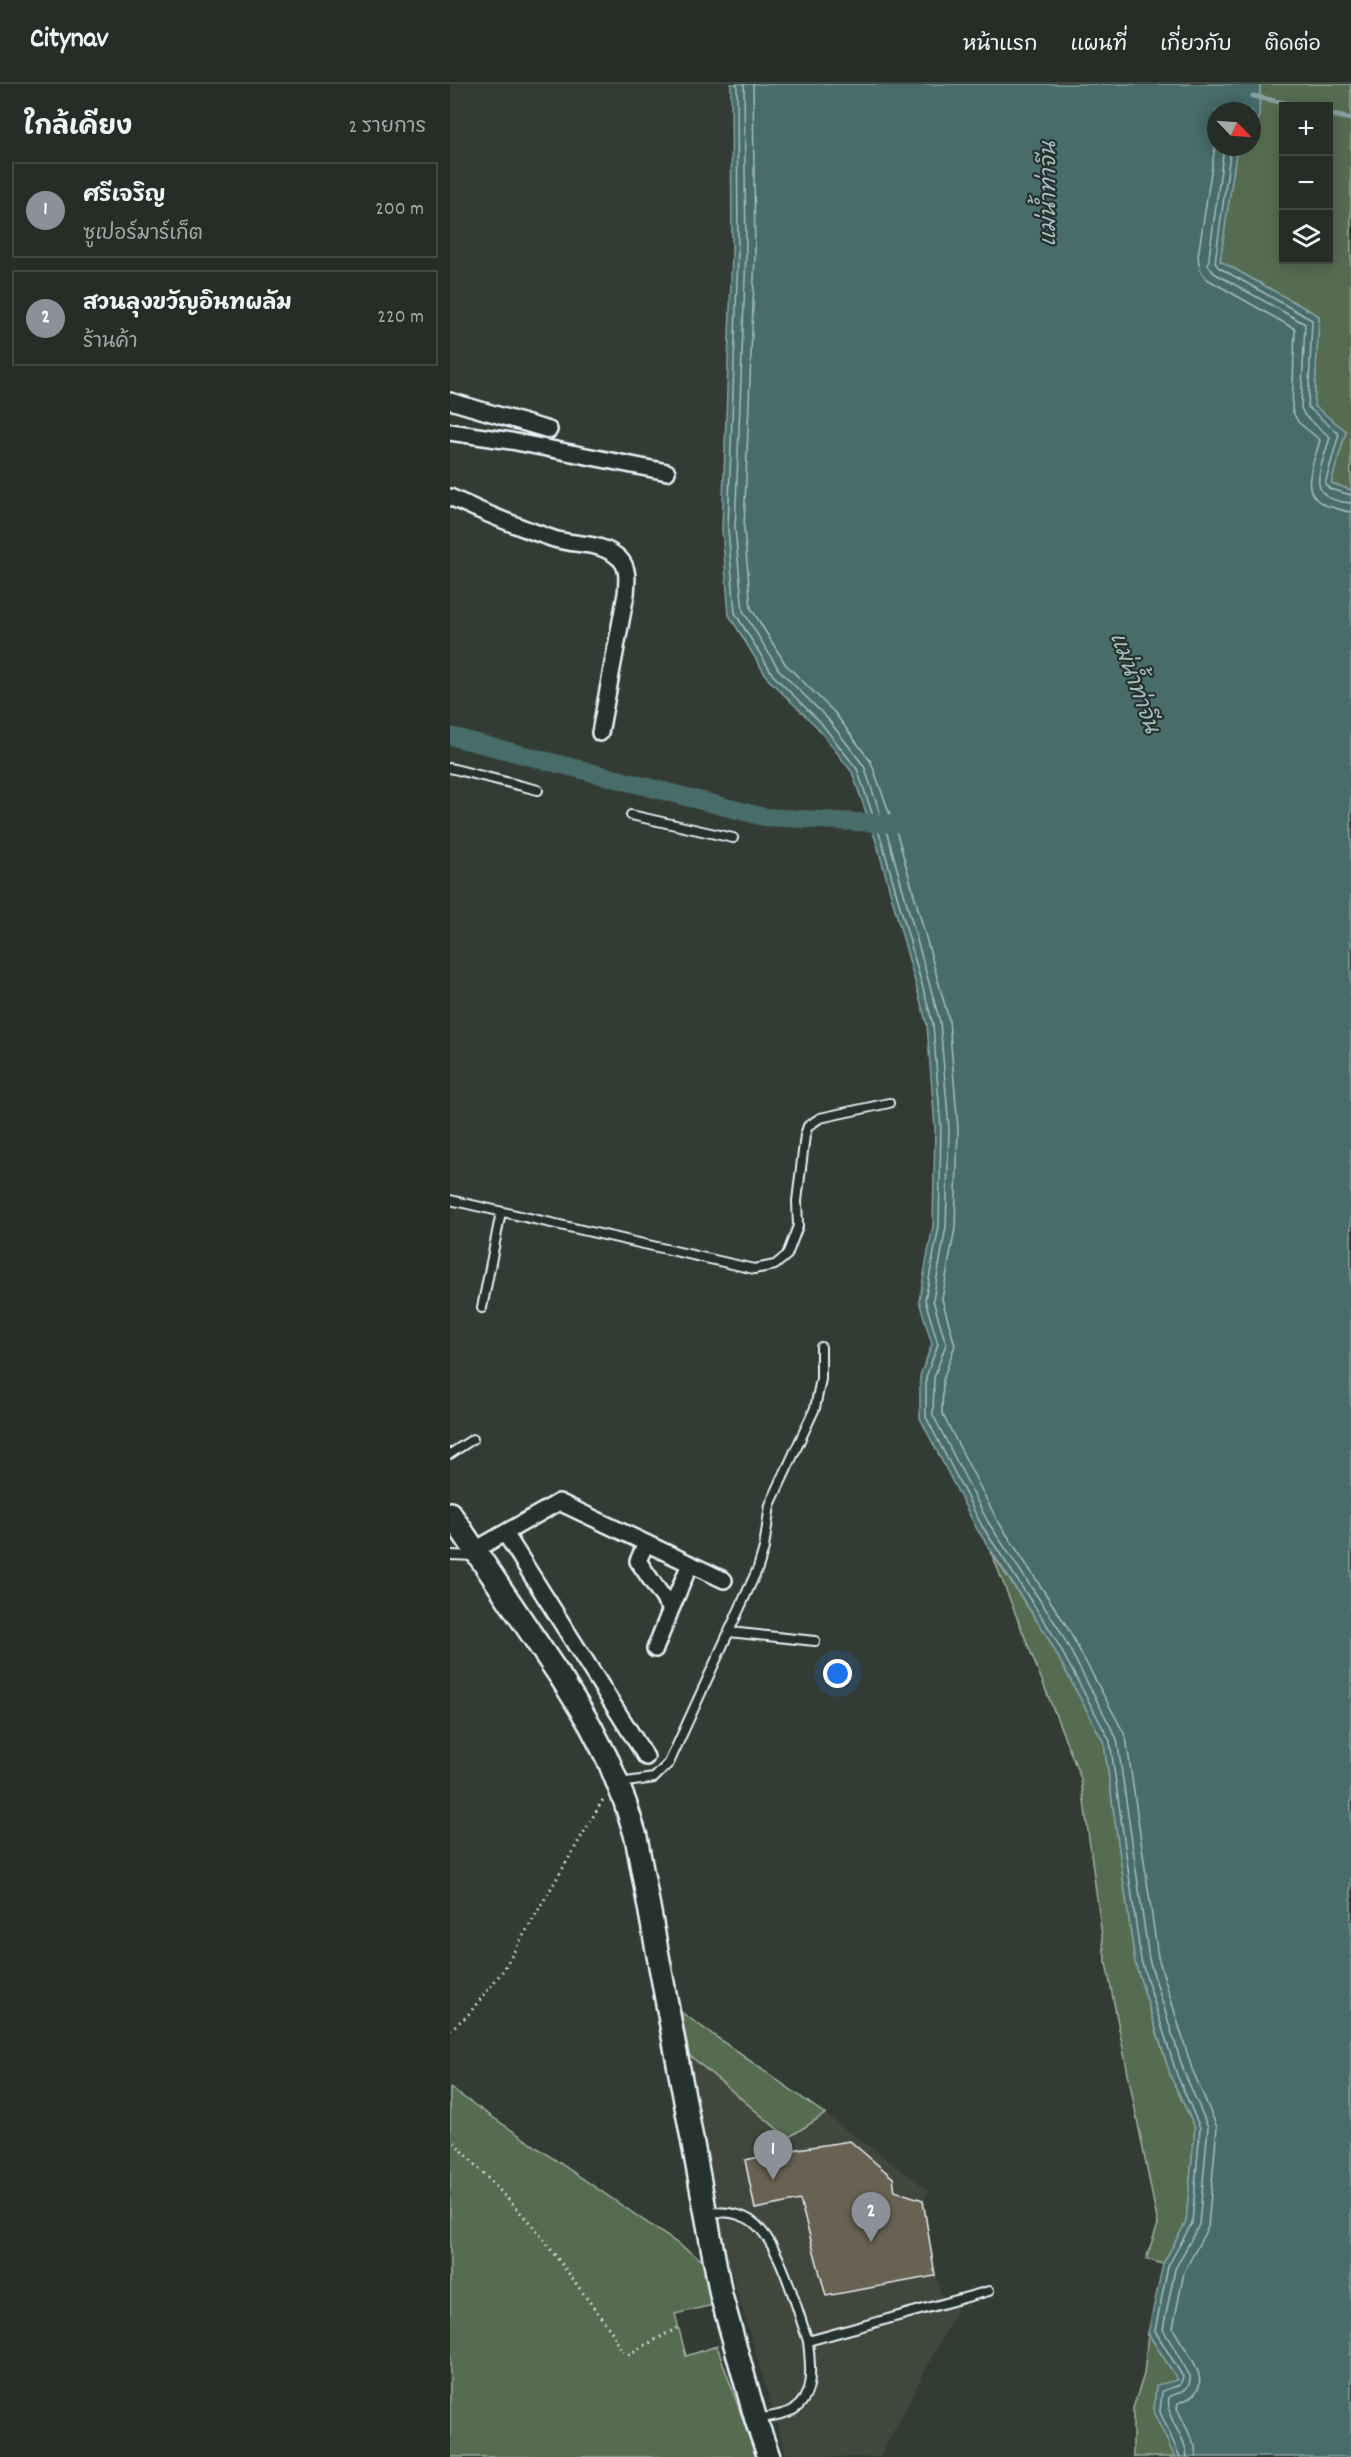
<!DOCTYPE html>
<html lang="th">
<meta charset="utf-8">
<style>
:root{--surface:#262d27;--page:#2e352f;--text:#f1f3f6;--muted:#a4a8a7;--line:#424944;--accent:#8c9099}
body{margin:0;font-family:Dekko,"Playpen Sans Thai",sans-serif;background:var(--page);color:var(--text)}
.controls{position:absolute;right:18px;top:18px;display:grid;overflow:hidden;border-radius:0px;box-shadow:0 3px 15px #0003}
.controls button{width:54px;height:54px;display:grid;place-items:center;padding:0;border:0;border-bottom:2px solid var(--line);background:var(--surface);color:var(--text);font:30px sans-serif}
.compass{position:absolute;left:757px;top:18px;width:54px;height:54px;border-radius:50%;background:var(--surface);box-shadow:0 3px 15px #0003;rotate:115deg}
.you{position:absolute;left:388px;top:1590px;width:21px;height:21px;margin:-15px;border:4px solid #fff;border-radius:50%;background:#1a73e8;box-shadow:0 0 0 9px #1a73e833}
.badge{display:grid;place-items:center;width:39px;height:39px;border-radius:50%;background:var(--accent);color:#fff;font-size:20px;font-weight:700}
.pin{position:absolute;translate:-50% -50px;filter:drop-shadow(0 2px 3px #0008)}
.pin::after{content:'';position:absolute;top:32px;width:21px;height:18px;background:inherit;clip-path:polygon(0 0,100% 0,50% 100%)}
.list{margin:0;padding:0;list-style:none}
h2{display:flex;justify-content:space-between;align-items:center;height:78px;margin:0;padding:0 24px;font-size:26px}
h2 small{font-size:20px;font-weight:400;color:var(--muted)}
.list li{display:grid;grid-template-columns:39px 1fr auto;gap:18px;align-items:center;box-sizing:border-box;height:96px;margin:0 12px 12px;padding:0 12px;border:2px solid var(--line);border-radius:0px}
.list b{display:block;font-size:22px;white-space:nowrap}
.list p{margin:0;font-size:20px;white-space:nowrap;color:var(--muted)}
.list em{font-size:20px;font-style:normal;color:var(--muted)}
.icon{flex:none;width:33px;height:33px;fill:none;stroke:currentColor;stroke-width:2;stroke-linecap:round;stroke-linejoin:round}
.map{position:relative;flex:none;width:901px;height:2373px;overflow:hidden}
header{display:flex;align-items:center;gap:36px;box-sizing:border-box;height:84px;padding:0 30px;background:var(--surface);border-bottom:2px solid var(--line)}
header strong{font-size:28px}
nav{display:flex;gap:33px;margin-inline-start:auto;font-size:21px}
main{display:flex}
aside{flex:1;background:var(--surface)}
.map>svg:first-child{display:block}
.built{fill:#43473d}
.green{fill:#566c51;stroke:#9faea4;stroke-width:1.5;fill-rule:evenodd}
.water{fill:#476c6b;stroke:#87a1a3;stroke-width:1.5}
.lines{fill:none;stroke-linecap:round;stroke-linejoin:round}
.shore{stroke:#a8bcc0;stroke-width:1.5}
.stream{stroke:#87a1a3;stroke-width:5}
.canal{stroke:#476c6b;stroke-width:18}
.building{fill:#696252;stroke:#e8f1f8;stroke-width:1.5}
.lane-casing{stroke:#e8f1f8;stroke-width:12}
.street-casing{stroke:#e8f1f8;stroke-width:20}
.secondary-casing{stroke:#e8f1f8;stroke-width:26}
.path{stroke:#e8f1f8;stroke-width:3;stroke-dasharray:1.5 4.5;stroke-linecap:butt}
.lane{stroke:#26332d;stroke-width:8}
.street{stroke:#26332d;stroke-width:15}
.secondary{stroke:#26332d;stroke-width:21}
.labels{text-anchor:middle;stroke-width:4.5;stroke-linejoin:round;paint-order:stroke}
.water-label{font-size:22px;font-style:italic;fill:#a8bcc0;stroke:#26332d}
</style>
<header>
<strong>Citynav</strong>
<nav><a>หน้าแรก</a><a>แผนที่</a><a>เกี่ยวกับ</a><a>ติดต่อ</a></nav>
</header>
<main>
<aside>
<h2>ใกล้เคียง<small>2 รายการ</small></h2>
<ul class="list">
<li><span class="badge">1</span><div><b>ศรีเจริญ</b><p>ซูเปอร์มาร์เก็ต</p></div><em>200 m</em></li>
<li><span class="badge">2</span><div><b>สวนลุงขวัญอินทผลัม</b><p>ร้านค้า</p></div><em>220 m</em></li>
</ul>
</aside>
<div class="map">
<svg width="901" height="2373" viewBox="0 0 901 2373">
<rect width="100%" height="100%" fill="#333c34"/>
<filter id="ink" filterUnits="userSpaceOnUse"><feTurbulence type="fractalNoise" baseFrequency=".0167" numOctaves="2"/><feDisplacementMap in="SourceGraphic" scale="12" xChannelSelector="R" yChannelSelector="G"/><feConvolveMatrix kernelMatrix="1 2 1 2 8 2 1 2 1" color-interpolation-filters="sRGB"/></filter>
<g filter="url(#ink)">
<path class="built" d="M 238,1970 L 338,2053 L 375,2030 L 479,2107 L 473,2116 L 490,2209 L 507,2225 L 430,2373 L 337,2373 L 273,2161 Z"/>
<path class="green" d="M 810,0 L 901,0 L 901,406 L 881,399 L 896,347 L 864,322 L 869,232 L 770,177 L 787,63 L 802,63 L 802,42 L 809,35 ZM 834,22 L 878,22 L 878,176 L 834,176 Z
M 541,1468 L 597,1552 L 654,1659 L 685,1878 L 721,1993 L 745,2044 L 736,2138 L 713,2180 L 696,2175 L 708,2140 L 655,1874 L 631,1695 Z
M 231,1928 L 375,2030 L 338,2054 L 238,1970 Z
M 0,2004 L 256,2179 L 263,2221 L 225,2230 L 236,2272 L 267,2262 L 306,2373 L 0,2373 Z
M 698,2249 L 728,2296 L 706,2302 L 704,2329 L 725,2373 L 683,2373 L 683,2324 L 694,2290 Z"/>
<path class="water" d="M 281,0 L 810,0 L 809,35 L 802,42 L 802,27 L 766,27 L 766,63 L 787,63 L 770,177 L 869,232 L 864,322 L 896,347 L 881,399 L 901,406 L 901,2373 L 725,2373 L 704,2329 L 706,2301 L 728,2296 L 698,2249 L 713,2180 L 736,2138 L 745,2044 L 721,1993 L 685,1878 L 654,1659 L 597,1552 L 527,1445 L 470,1334 L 470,1292 L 482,1260 L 469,1217 L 483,1142 L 485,1044 L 477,941 L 427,760 L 402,688 L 367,643 L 318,595 L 279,531 L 272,445 L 282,170 Z"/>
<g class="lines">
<path class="shore" d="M 287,0 L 288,170 L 278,445 L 285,529 L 323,591 L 371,639 L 407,685 L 432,758 L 483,940 L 491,1044 L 489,1142 L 475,1216 L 488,1260 L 476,1293 L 476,1333 L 532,1442 L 602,1549 L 660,1657 L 691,1876 L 727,1991 L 750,2044 L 742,2139 L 718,2182 L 705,2247 L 733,2293 L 730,2301 L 712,2307 L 710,2328 L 730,2373
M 294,0 L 296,170 L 285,445 L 293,527 L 329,586 L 377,634 L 414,682 L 439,756 L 490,938 L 499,1045 L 496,1143 L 483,1216 L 496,1260 L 484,1294 L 483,1331 L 538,1438 L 609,1545 L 667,1655 L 699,1875 L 734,1988 L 758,2043 L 749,2141 L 725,2185 L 713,2245 L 740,2292 C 741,2307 730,2308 719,2313 C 715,2338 736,2350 737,2373
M 303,0 L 305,171 L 294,444 L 301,524 L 336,581 L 384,628 L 421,678 L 448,753 L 499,936 L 508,1045 L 505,1144 L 492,1215 L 505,1261 L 493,1296 L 492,1329 L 546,1434 L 616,1541 L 676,1653 L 708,1873 L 742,1985 L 767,2043 L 758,2143 L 734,2188 L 723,2244 C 734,2268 774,2304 728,2319 L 727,2324 L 745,2362 L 746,2373
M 766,56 L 748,172 L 750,186 L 757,195 L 845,245 L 842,326 L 848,338 L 870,356 C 864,379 846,411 878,422 C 886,424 893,427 901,428
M 774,63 L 758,181 L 764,189 L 855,240 L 851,324 L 855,332 L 880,353 C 872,384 851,415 901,419
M 781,63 L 765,178 L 768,183 L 862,236 L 858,323 L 889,350 L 875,400 L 880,405 L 901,411"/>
<path class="stream" d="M 803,12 L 848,22
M 878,30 L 901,35"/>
<path class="canal" d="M 0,652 L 314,733 L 444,740"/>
</g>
<path class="building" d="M 400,2057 L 443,2094 L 445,2107 L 473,2116 L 485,2192 L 376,2212 L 350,2116 L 305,2125 L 295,2076 L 348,2065 Z"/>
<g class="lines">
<defs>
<path id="lane" d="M 0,684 L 88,706
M 181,731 L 283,754
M 0,1116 L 304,1185 L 325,1181 L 337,1171 L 348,1142 L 347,1117 L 355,1051 L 358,1042 L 370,1034 L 439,1019
M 32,1224 L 51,1128
M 0,1370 L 23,1355
M 0,1471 L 25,1472
M 279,1548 L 365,1557
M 170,1699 L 204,1694 L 219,1679 L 308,1484 L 314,1464 L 320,1421 L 365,1324 L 371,1295 L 371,1263
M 258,2128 C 270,2128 283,2128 294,2133 C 328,2146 346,2224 358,2257 L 539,2207
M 307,2335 C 318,2333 333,2331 343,2326 C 366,2312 360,2279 358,2257"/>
<path id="street" d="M 0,317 L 99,346
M 0,348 L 61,357 L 217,388
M 0,413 C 34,429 68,443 104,455 C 126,462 152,457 170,475 C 179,484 177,498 176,510 L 150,649
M 55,1449 L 196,1673
M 196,1459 L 188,1477 L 221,1525 L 205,1565
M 25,1466 L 109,1418 L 274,1496
M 221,1525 L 240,1480"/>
<path id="secondary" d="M 0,1429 L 113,1597 L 140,1641 L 159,1678 L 175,1718 L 186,1753 L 271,2211 L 306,2336 L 319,2373"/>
</defs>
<use href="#lane" class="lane-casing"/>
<use href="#street" class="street-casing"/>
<use href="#secondary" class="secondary-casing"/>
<path class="path" d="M 0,1946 L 17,1932 L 52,1888 L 154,1714
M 0,2054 L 85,2144 L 164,2251 L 171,2267 L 179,2270 L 229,2243"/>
<use href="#lane" class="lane"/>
<use href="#street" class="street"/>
<use href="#secondary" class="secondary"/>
</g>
</g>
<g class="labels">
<g class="water-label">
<text transform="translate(597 110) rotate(-90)" y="8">แม่น้ำท่าจีน</text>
<text transform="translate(686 598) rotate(70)" y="8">แม่น้ำท่าจีน</text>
</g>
</g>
</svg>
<div class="controls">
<button>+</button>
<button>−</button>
<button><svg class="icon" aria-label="layers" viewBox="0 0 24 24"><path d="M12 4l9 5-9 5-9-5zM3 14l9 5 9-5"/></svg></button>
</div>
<svg class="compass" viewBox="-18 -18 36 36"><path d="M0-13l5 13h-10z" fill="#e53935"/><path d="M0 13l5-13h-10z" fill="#a4a8a7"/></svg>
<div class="you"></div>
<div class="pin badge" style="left:323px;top:2096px">1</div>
<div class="pin badge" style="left:421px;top:2158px">2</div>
</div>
</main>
